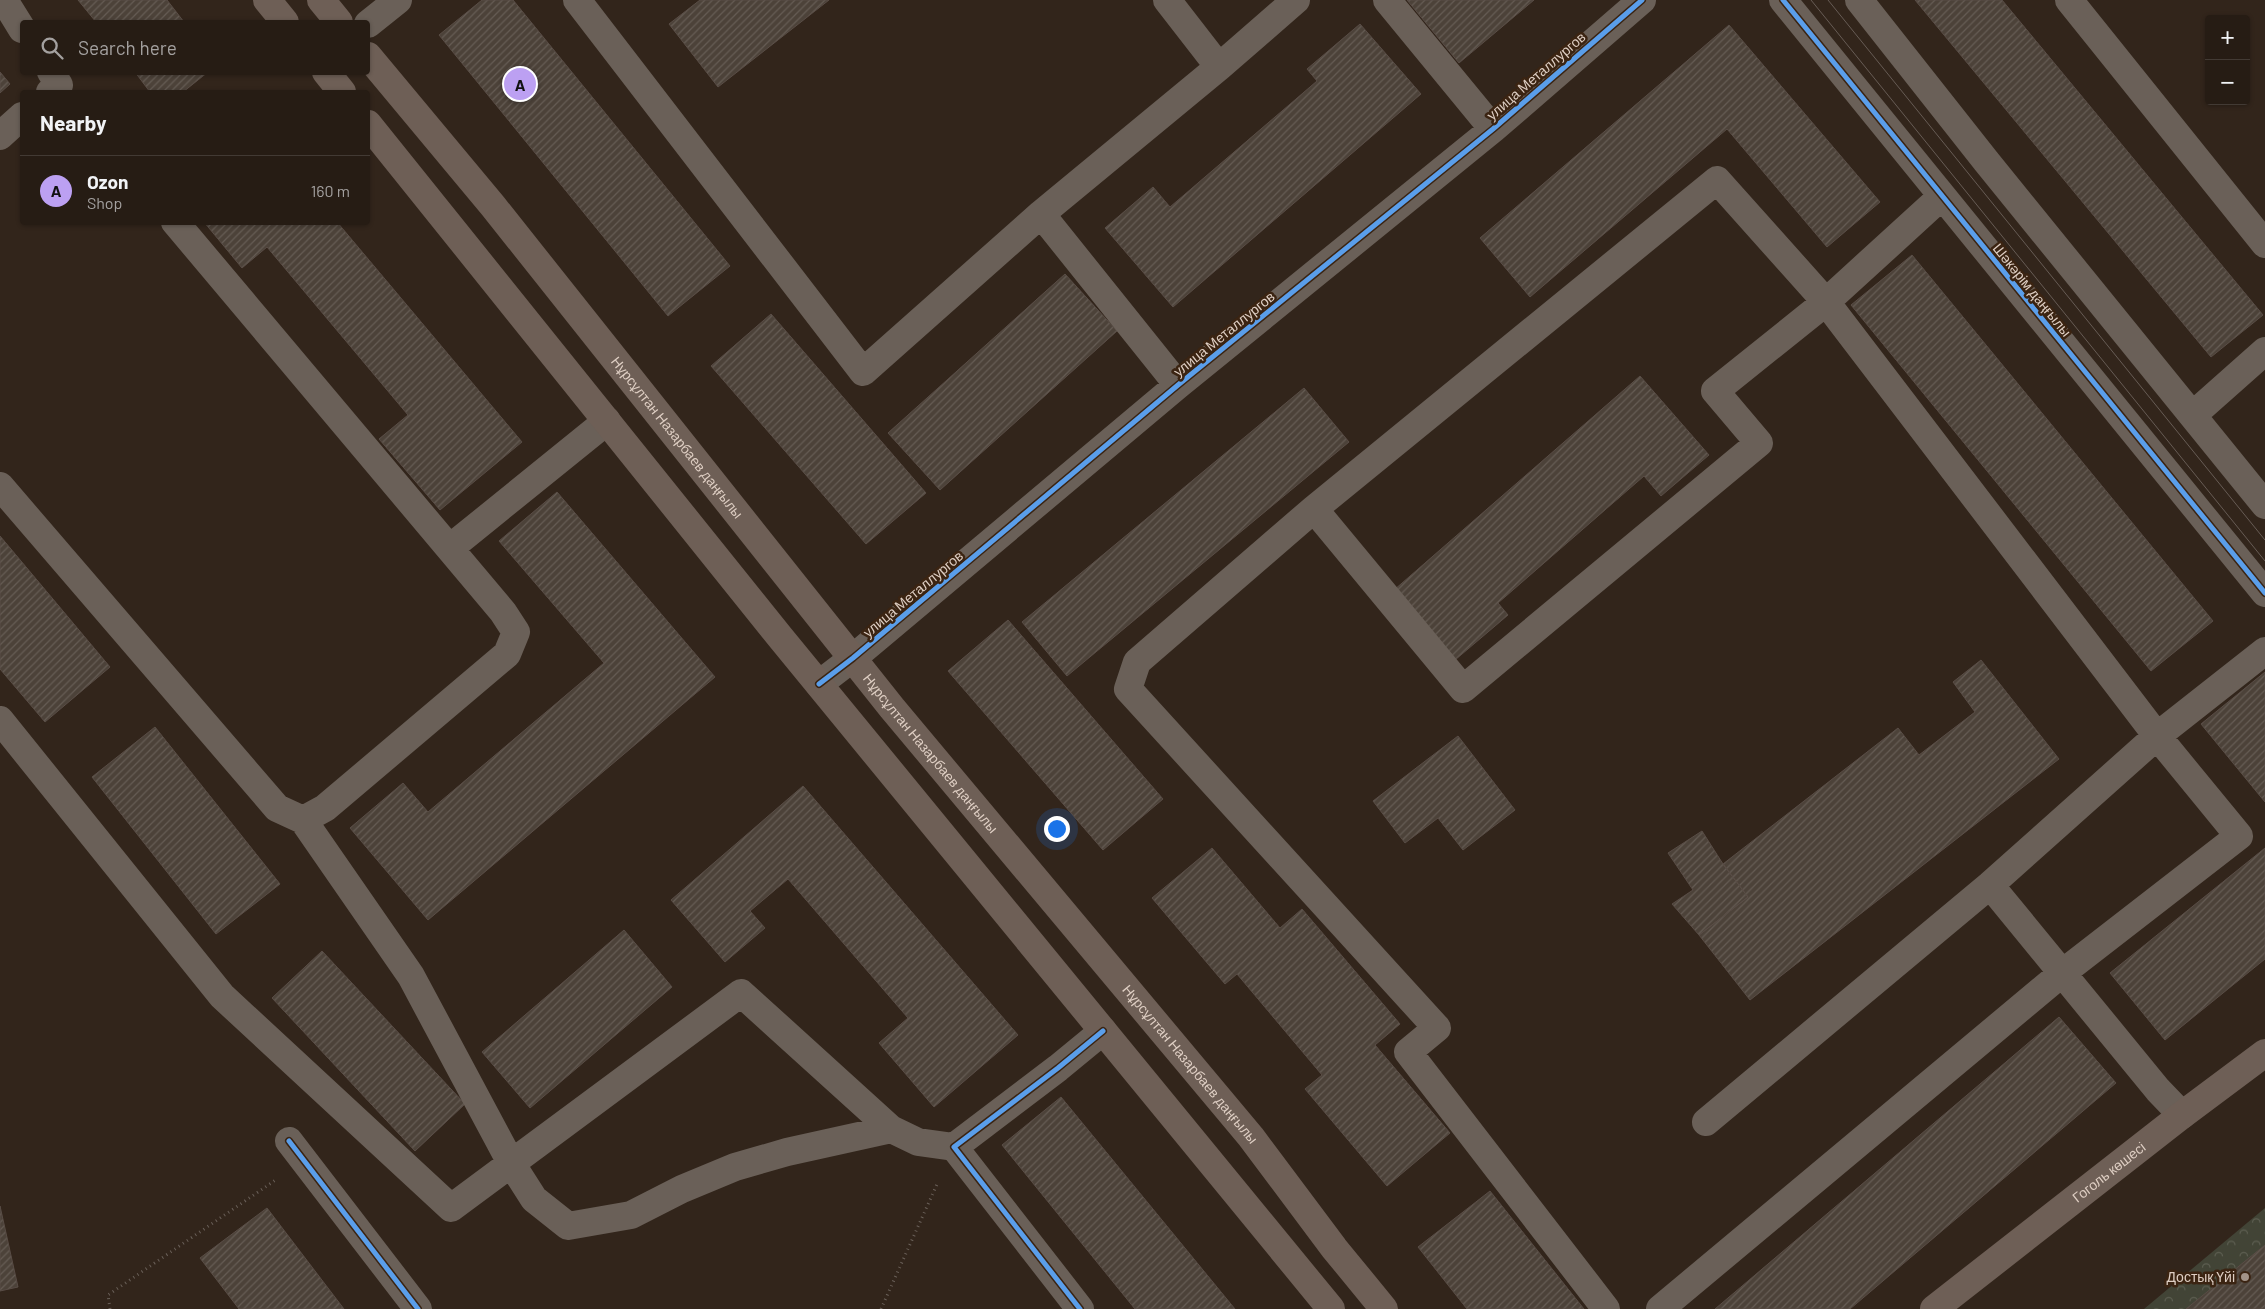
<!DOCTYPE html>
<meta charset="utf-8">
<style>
:root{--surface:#261c14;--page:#322922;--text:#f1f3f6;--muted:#a4a1a0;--line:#423a34;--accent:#bca0f2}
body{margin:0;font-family:Barlow,sans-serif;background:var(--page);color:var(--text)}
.controls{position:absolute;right:15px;top:15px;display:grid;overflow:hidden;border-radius:5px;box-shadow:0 1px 4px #0004}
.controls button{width:45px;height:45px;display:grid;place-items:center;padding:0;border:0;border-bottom:1px solid var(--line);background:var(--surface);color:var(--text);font:25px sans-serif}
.you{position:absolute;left:1056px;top:828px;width:18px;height:18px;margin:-12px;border:4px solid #fff;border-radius:50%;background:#1a73e8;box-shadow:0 0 0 8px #1a73e833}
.badge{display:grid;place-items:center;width:32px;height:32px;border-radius:50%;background:var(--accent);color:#111;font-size:16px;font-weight:700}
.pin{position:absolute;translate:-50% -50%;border:2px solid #fff;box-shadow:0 1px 5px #0006}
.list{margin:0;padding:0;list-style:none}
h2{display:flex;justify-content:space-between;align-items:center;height:65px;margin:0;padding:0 20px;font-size:21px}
h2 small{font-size:16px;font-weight:400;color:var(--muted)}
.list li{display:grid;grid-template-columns:32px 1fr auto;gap:15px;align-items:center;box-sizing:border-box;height:70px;padding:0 20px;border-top:1px solid var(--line)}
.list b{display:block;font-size:19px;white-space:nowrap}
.list p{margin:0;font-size:16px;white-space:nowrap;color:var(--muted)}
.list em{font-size:16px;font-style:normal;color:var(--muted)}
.icon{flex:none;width:28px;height:28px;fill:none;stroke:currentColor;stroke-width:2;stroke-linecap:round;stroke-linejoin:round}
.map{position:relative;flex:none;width:2265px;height:1309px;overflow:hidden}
.search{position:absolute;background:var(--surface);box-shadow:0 1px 4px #0004;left:20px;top:20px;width:350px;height:55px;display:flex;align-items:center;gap:12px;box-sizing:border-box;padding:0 18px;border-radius:5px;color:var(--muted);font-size:19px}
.panel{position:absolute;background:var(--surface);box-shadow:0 1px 4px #0004;left:20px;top:90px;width:350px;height:135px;border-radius:5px}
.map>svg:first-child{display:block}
.forest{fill:url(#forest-crowns)}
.building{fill:url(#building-hatch);stroke:#594d46}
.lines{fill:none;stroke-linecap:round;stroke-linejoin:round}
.path{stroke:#6a6059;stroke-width:3;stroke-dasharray:1 4;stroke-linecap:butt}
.minor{stroke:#6a6058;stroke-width:28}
.major{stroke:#6e5f56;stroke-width:28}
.tram{stroke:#675c55;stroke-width:1}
.cycleway-casing{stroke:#3b2412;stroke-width:8}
.cycleway{stroke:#5a9eea;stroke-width:5}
.poi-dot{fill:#a29388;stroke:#3b2412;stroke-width:2}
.labels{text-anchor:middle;stroke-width:5;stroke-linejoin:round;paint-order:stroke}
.street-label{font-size:14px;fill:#decec3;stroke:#3b2412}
.poi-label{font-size:14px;fill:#decec3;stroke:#3b2412;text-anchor:end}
</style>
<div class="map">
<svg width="2265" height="1309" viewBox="0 0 2265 1309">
<defs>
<pattern id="forest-crowns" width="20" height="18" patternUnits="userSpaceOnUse" patternTransform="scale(1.25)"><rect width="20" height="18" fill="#424436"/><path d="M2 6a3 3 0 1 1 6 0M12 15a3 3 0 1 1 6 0" fill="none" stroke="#5d5e51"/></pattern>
<pattern id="building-hatch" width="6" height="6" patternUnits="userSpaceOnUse" patternTransform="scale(1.25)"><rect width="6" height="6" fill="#4c4239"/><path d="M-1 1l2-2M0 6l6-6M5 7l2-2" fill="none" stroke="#655c54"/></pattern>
</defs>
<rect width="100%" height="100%" fill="#32251b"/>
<path class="forest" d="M 2265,1208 L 2265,1309 L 2144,1309 Z"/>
<path class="building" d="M 78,0 L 167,0 L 184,22 L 96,22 Z
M 482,0 L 513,0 L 730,266 L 668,316 L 439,35 Z
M 700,0 L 829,0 L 718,87 L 669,24 Z
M 1407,0 L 1534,0 L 1459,63 Z
M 1915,0 L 2002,0 L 2263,315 L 2211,357 Z
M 1360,24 L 1421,94 L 1173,307 L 1105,228 L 1153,187 L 1170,207 L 1317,81 L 1307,69 Z
M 1729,25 L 1880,202 L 1827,247 L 1727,129 L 1530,297 L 1480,238 Z
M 0,72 L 10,84 L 0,93 Z
M 135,72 L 208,72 L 183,92 L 150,92 Z
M 204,222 L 337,222 L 522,442 L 440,510 L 379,439 L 408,415 L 267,247 L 242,268 Z
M 1912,255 L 2213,621 L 2151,671 L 1851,305 Z
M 1065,274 L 1117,331 L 940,490 L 888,433 Z
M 771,314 L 926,493 L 866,544 L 711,366 Z
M 1640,376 L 1709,455 L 1661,496 L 1644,476 L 1498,603 L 1508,615 L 1455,660 L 1394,590 Z
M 1304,388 L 1349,442 L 1067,676 L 1022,622 Z
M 557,492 L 715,677 L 428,920 L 350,828 L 403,783 L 428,812 L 604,663 L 499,541 Z
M 0,536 L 110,667 L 45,722 L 0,669 Z
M 1008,620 L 1163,799 L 1103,850 L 948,671 Z
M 1981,660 L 2059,759 L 1750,1000 L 1699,935 L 1748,897 L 1723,864 L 1898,728 L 1919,755 L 1975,712 L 1953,682 Z
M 2265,672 L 2265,802 L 2201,724 Z
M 155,727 L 280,884 L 216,934 L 92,777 Z
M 1458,736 L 1515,810 L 1463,850 L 1438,818 L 1405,843 L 1373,801 Z
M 803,786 L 1018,1035 L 934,1107 L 879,1043 L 908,1018 L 788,879 L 750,911 L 765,928 L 725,962 L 671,900 Z
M 1702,831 L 1723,864 L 1748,897 L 1699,935 L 1672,904 L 1693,890 L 1668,853 Z
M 1212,848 L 1280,928 L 1302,909 L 1400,1024 L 1375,1045 L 1450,1133 L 1387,1186 L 1305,1089 L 1322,1075 L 1237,974 L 1225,984 L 1152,898 Z
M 2265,848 L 2265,959 L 2165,1040 L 2110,973 Z
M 624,930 L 672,987 L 530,1108 L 482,1052 Z
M 322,951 L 465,1104 L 415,1151 L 272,998 Z
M 2059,1017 L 2116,1083 L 1850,1309 L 1715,1309 Z
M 1061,1097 L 1235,1309 L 1135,1309 L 1002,1145 Z
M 1490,1191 L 1584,1309 L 1467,1309 L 1418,1247 Z
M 0,1206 L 18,1287 L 0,1291 Z
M 267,1208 L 344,1309 L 239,1309 L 200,1258 Z
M 2265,1245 L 2265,1309 L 2186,1309 Z"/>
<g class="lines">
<path class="path" d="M 110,1309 L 108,1295 L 277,1179
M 881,1309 L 938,1182"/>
<path class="minor" d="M 4,0 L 22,29
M 577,0 L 863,372 L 1041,214
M 1167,0 L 1219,67 L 1041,214 L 1178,385
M 1387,0 L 1493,129
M 1783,0 L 2265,593
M 1859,0 L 1986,161 L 2265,505
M 2069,0 L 2265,244
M 368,24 L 398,0
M 1219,67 L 1296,0
M 50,92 L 59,85 L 51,72
M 0,136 L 22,116
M 2203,406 L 2265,351
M 0,486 L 277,808 L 303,820 L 325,808 L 507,654 L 516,632 L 503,612 L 175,222
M 1314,509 L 1463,689 L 1759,443 L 1715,391 L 1826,302 L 1941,197
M 450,548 L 607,421
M 819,684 L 853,658 L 1178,385 L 1493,129 L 1642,0
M 0,720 L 222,996 L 451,1208 L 741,993 L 891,1129 L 918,1142 L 954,1147 L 1080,1309
M 303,820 L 411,976 L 511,1163 L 534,1199 L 568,1226 L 631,1215 L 682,1189 L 735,1167 L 787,1152 L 891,1129
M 1990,885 L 2158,1090 L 2182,1115
M 1706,1122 L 1990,885 L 2157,736 L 2265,651
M 289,1141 L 418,1309
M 954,1147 L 1058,1068 L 1103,1031
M 1606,1309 L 1408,1052 L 1437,1028 L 1128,689 L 1137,662 L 1314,509 L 1717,180 L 1826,302 L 2157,736 L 2239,836 L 2061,974 L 1660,1309"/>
<g class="major">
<path d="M 267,0 L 285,22"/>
<path d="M 321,0 L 339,22"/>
<path id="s1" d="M 368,56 L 493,206 L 892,708 L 1251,1137 L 1334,1248 L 1384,1309"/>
<path d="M 326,72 L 342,92"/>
<path d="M 368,124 L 780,637 L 1331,1309"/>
<path id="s2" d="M 1934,1309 L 2182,1115 L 2265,1053"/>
</g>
<path class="tram" d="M 1811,0 L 2265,561
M 1828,0 L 2265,540"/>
<defs>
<path id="cycleway" d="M 1783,0 L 2265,593
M 819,684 L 853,658 L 1178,385 L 1493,129 L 1642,0
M 289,1141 L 418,1309
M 1080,1309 L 954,1147 L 1058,1068 L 1103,1031"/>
</defs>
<use href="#cycleway" class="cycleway-casing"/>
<use href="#cycleway" class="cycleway"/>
</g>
<circle class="poi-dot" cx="2245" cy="1277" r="5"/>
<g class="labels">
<g class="street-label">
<text transform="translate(1536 76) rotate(-41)" y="5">улица Металлургов</text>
<text transform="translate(2032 290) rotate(51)" y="5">Шәкәрім даңғылы</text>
<text transform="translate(1224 334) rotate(-39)" y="5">улица Металлургов</text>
<text dy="5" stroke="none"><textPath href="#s1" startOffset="491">Нұрсұлтан Назарбаев даңғылы</textPath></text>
<text transform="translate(913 594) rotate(-40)" y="5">улица Металлургов</text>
<text dy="5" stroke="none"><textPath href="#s1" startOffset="896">Нұрсұлтан Назарбаев даңғылы</textPath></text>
<text dy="5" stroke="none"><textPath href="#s1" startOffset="1301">Нұрсұлтан Назарбаев даңғылы</textPath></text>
<text dy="5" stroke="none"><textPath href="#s2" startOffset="222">Гоголь көшесі</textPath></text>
</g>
<g class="poi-label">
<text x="2235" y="1282">Достық Үйі</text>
</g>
</g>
</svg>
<div class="controls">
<button>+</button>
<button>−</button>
</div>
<div class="you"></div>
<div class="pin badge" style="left:520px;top:84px">A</div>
<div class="search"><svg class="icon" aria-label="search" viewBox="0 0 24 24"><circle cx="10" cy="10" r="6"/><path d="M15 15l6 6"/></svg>Search here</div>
<section class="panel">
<h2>Nearby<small></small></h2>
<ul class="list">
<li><span class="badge">A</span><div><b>Ozon</b><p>Shop</p></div><em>160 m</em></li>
</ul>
</section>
</div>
